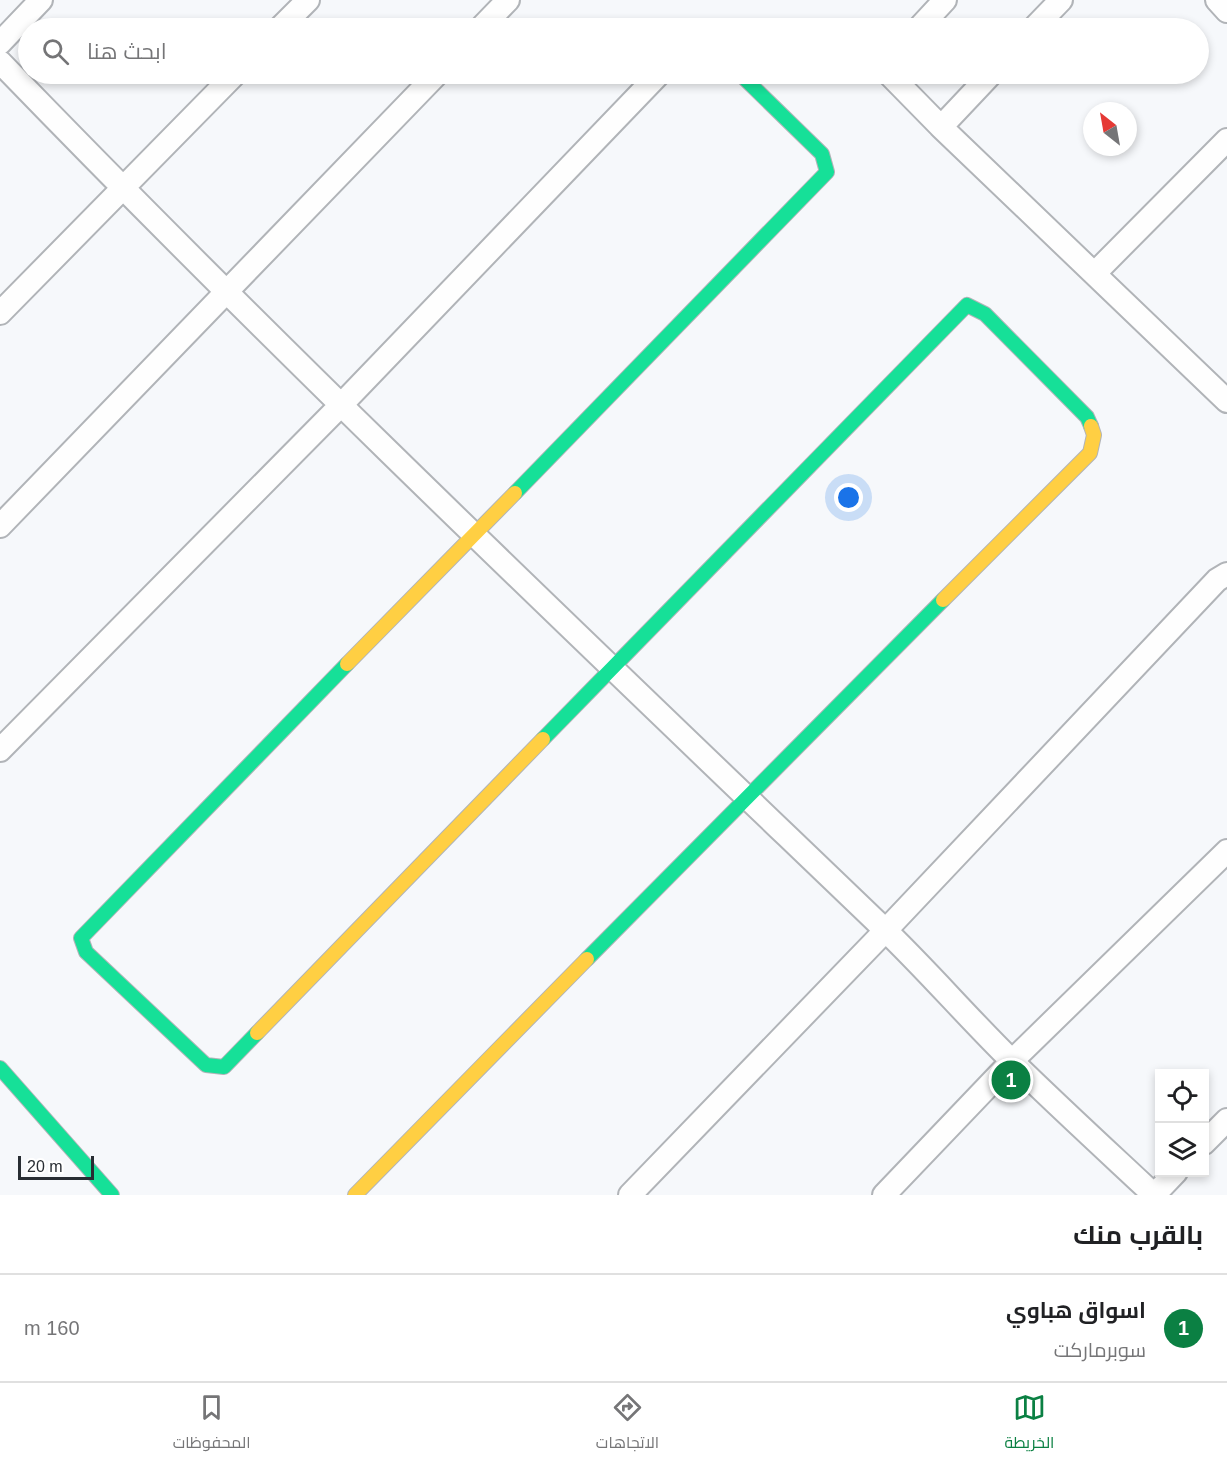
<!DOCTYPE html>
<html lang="ar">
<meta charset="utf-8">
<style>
:root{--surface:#fff;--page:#f2f2f2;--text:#202124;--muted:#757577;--line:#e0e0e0;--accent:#0b8043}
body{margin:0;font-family:Arial,Cairo,sans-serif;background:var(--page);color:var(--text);direction:rtl}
.controls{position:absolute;right:18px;bottom:18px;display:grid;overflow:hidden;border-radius:0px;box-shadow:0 3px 9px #0003}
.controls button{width:54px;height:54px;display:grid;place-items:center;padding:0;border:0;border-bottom:2px solid var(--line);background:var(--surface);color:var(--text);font:30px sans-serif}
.compass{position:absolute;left:1083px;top:102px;width:54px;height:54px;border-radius:50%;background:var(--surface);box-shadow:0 3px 9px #0003;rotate:329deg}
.scale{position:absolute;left:18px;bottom:15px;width:76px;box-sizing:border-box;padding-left:6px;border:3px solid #282d33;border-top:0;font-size:16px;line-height:21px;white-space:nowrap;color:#282d33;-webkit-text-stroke:4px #fff;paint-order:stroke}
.you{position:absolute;left:849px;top:498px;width:21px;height:21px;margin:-15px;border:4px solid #fff;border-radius:50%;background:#1a73e8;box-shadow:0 0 0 9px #1a73e833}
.badge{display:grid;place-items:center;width:39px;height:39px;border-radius:50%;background:var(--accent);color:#fff;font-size:20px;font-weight:700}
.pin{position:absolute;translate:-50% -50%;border:3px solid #fff;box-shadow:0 2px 6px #0006}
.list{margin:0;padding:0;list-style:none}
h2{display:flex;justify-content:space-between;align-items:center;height:78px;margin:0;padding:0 24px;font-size:26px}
h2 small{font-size:20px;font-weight:400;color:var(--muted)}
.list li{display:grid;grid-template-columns:39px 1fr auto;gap:18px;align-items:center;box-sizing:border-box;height:108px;padding:0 24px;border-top:2px solid var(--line)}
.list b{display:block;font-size:22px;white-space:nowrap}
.list p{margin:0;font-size:20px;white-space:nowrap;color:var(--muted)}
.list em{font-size:20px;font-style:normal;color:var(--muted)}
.icon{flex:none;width:33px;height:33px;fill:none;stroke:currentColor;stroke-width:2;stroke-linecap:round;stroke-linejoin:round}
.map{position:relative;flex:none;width:1227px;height:1195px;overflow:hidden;direction:ltr}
.search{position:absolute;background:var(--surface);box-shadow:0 3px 9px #0003;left:18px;right:18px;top:18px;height:66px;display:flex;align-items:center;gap:15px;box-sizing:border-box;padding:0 21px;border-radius:33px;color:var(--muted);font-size:22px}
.sheet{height:186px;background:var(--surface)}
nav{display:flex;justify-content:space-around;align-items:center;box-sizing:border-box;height:84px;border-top:2px solid var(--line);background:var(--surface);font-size:16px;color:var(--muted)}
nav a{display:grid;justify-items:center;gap:3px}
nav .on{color:var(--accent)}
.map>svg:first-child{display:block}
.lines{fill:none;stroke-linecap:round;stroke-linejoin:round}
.street-casing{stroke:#b1b4b8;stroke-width:26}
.fast-casing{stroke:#b1b4b8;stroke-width:16}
.slow-casing{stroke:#b1b4b8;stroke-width:16}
.street{stroke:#fefefe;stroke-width:22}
.fast{stroke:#16e098;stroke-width:14}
.slow{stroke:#ffcf43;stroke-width:14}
</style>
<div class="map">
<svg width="1227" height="1195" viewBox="0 0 1227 1195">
<rect width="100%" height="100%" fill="#f6f8fb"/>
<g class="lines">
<defs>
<path id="street" d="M 1217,0 L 1227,11
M 280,28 L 308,0
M 481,28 L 508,0
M 919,28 L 945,0
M 1034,28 L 1061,0
M 0,43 L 41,0
M 0,62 C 286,358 585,642 882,927 C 927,970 968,1018 1012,1061 C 1059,1107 1107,1151 1154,1195
M 889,74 L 941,127 L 1227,401
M 941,127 L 991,74
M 1095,273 L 1227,140
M 0,313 L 235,74
M 0,526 L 437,74
M 0,750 L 342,404 L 659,74
M 1204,1143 L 1227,1120
M 630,1195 L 886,930 L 1217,580 L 1227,574
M 884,1195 L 1012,1061 L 1227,851
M 1154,1195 L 1176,1172"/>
<path id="fast" d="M 515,493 L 827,172 L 822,154 L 740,74
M 543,739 L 967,305 L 985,314 L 1087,417 L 1091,426
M 587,959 L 943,600
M 257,1033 L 224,1067 L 206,1065 L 86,952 L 81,938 L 347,664
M 0,1068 L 112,1195"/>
<path id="slow" d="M 943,600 L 1090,453 L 1094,435 L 1091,426
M 347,664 L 515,493
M 257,1033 L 543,739
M 355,1195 L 587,959"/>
</defs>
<use href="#street" class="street-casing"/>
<use href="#fast" class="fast-casing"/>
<use href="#slow" class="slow-casing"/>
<use href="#street" class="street"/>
<use href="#fast" class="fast"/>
<use href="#slow" class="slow"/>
</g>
</svg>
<div class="controls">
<button><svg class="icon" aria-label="locate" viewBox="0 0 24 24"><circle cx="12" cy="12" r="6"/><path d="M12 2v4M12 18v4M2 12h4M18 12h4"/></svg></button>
<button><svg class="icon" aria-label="layers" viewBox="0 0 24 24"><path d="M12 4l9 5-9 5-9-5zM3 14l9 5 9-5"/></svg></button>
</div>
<svg class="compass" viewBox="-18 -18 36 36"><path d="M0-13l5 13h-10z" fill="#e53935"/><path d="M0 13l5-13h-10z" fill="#757577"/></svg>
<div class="scale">20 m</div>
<div class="you"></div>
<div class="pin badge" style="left:1011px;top:1080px">1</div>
<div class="search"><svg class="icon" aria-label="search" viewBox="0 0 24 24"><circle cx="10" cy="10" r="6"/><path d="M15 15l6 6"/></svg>ابحث هنا</div>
</div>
<section class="sheet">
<h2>بالقرب منك<small></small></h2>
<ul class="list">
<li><span class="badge">1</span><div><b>اسواق هباوي</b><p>سوبرماركت</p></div><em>160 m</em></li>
</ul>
</section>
<nav>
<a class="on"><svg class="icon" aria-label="map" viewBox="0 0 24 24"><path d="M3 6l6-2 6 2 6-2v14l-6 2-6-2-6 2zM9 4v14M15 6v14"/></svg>الخريطة</a>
<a><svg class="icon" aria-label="directions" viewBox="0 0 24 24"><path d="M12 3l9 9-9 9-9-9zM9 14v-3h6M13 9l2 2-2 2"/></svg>الاتجاهات</a>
<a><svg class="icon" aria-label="saved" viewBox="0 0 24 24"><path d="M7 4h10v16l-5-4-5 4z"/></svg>المحفوظات</a>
</nav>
